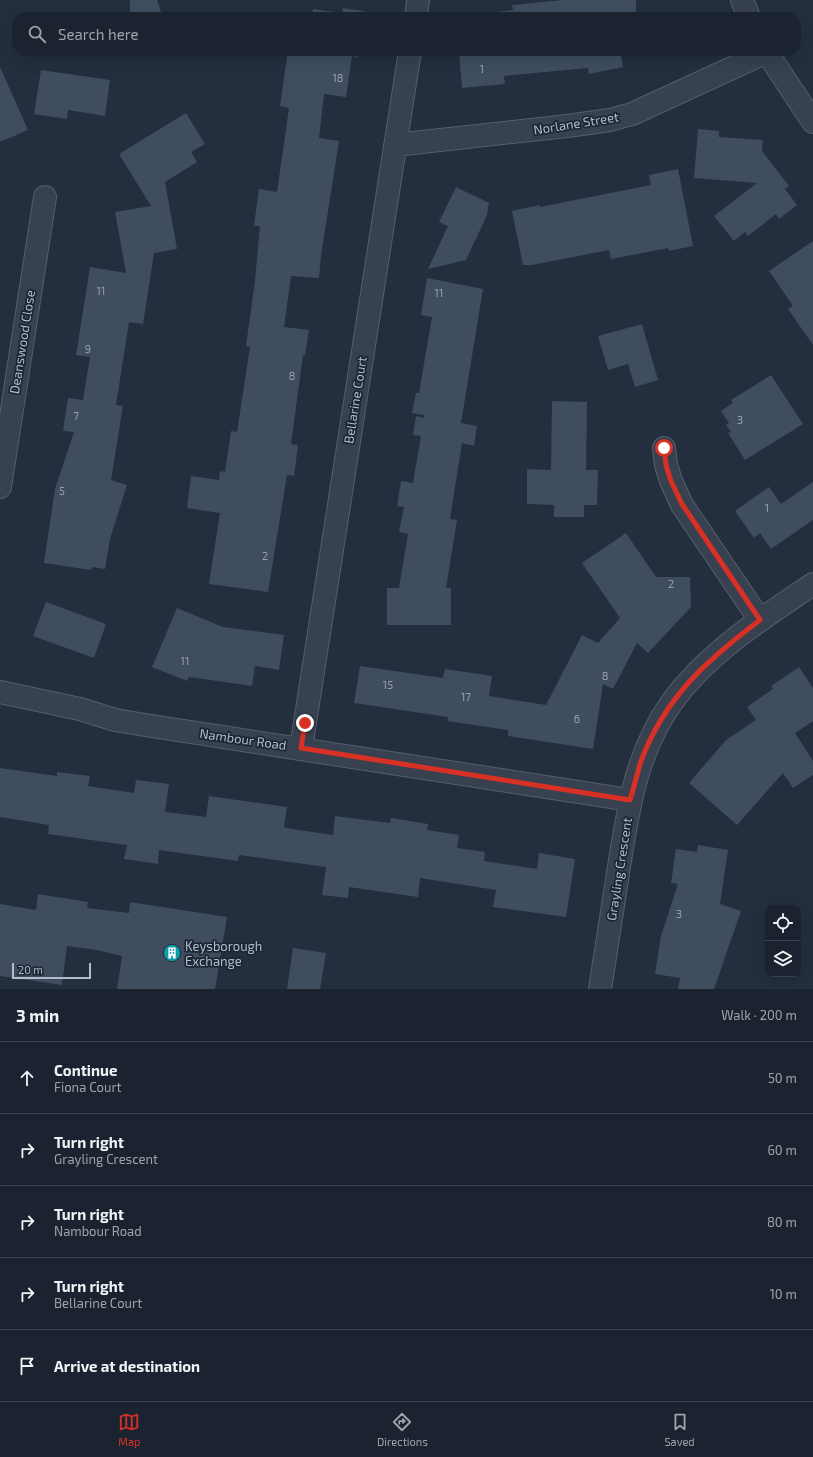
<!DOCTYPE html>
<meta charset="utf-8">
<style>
:root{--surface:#1a232f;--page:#232b37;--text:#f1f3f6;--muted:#9fa4aa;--line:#38404b;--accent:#d93025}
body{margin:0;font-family:"Exo 2",sans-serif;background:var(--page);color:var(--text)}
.controls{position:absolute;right:12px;bottom:12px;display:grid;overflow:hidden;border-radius:8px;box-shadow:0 4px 16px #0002}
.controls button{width:36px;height:36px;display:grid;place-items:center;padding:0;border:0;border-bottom:1px solid var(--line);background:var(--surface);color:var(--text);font:20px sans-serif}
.scale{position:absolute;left:12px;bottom:10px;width:79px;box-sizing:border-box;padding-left:4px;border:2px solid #b3bcca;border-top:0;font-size:11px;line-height:14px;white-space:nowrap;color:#b3bcca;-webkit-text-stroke:3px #1c2634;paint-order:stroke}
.stop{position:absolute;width:12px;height:12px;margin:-9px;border:3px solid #d93025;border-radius:50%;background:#fff}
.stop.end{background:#d93025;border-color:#fff;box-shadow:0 1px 4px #0008}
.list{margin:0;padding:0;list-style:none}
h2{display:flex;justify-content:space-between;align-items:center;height:52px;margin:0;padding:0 16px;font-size:17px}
h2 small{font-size:13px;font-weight:400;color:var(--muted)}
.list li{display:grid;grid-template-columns:26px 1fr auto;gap:12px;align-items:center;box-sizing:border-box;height:72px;padding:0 16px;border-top:1px solid var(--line)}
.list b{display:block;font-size:15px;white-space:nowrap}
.list p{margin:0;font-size:13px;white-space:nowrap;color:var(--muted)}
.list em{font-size:13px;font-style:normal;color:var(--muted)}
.icon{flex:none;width:22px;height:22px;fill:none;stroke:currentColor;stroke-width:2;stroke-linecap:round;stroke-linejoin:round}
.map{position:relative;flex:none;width:813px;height:989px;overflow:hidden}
.search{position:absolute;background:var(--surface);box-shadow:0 4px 16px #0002;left:12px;right:12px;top:12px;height:44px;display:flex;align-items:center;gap:10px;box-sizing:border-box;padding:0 14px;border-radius:16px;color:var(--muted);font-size:15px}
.sheet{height:412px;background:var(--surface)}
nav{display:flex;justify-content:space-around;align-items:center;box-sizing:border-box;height:56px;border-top:1px solid var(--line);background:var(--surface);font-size:11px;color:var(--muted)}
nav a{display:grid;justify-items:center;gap:2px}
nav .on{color:var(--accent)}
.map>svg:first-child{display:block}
.building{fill:#3f4d5f}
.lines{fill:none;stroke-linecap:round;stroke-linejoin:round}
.street-casing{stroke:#555f6d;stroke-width:24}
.street{stroke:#37414f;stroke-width:22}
.route{stroke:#d93025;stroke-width:5}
.labels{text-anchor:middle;stroke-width:3.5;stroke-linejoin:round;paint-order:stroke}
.number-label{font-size:11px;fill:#96a0af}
.street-label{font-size:13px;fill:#b3bcca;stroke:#1c2634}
.poi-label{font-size:13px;fill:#b3bcca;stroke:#1c2634;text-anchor:start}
</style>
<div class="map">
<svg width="813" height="989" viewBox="0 0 813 989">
<rect width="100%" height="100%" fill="#232f3f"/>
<path class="building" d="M 130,0 L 157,0 L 163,17 L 130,17 Z
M 563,0 L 636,0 L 636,17 L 455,17 L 513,10 L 512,5 Z
M 343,8 L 364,11 L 364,17 L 312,17 L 313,9 L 342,13 Z
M 288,51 L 358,51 L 358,57 L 352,56 L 346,97 L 324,94 L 319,138 L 339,141 L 321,256 L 319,278 L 291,276 L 284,327 L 309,330 L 305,355 L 303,355 L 291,444 L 298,445 L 294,476 L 287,475 L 268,592 L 209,584 L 220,513 L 187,508 L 191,476 L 219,480 L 220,471 L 225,472 L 231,431 L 237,432 L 250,347 L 246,346 L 255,281 L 260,226 L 254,226 L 259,189 L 277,192 L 289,108 L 280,106 Z
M 459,51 L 620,51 L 623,67 L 589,74 L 588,68 L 504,76 L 505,84 L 462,88 Z
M 0,67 L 28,130 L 0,142 Z
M 41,70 L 110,80 L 105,116 L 68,110 L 67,119 L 34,114 Z
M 186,113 L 205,144 L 191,152 L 197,162 L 165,182 L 177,249 L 154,253 L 143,324 L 129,322 L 116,405 L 123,406 L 111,480 L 127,485 L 110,539 L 105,569 L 92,567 L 91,570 L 44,563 L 55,489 L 74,432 L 63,431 L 68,398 L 83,400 L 90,357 L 76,355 L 90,267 L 126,273 L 115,212 L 151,206 L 119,154 Z
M 698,129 L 719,131 L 719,137 L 763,140 L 762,151 L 789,186 L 785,189 L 797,205 L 779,219 L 776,214 L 748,236 L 745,232 L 734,241 L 714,216 L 757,183 L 694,178 Z
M 678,169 L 693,246 L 669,251 L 668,248 L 611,259 L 609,250 L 532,265 L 523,265 L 512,211 L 539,205 L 540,207 L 651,185 L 649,175 Z
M 456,187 L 489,203 L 487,215 L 466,260 L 428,269 L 448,226 L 439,222 Z
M 813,241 L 813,345 L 788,309 L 793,306 L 769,271 Z
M 427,278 L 483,289 L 461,423 L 477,426 L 474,446 L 462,443 L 450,519 L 457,520 L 446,588 L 451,588 L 451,625 L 387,625 L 387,588 L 399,588 L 408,534 L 399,532 L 404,507 L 397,506 L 401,481 L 413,483 L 421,436 L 413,435 L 416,416 L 424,418 L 424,415 L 412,413 L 416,393 L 419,393 L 432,317 L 421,315 Z
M 642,324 L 658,380 L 635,387 L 628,364 L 608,370 L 598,336 Z
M 771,375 L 803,424 L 745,460 L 728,433 L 731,432 L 726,425 L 729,423 L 721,411 L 733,403 L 731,400 Z
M 552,401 L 587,402 L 586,470 L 598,470 L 597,505 L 584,505 L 584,517 L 554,517 L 554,505 L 527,504 L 527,469 L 551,470 Z
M 813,482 L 813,520 L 771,549 L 760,533 L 754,538 L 735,511 L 769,487 L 781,504 Z
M 626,533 L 656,577 L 690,577 L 691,607 L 648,653 L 637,643 L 613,689 L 603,684 L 593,749 L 508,736 L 508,730 L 447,721 L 448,717 L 354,703 L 360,666 L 443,678 L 445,669 L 492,676 L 489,696 L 546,705 L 582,635 L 598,643 L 620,618 L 582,563 Z
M 46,602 L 106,624 L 94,658 L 33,636 Z
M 177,608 L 223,627 L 284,635 L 279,670 L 255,666 L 252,686 L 189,677 L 187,681 L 152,667 Z
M 799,667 L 813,688 L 813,721 L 795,733 L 813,761 L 813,775 L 793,788 L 783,773 L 737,825 L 689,783 L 726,740 L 756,720 L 747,707 L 773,689 L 771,686 Z
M 0,768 L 57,776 L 57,772 L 90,776 L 88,786 L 134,793 L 136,780 L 169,784 L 165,812 L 206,817 L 209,796 L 287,807 L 284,827 L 292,829 L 333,835 L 335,816 L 390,823 L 391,818 L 428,824 L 427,830 L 459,835 L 457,848 L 485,852 L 484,861 L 537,869 L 539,853 L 575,859 L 566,917 L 493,907 L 496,890 L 420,878 L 418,897 L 349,887 L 348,898 L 322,895 L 326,867 L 239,855 L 238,861 L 159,850 L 158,864 L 124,859 L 127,845 L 48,834 L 49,825 L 0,817 Z
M 698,845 L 728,850 L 720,904 L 741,911 L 714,989 L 678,989 L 680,978 L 655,974 L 661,936 L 678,884 L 671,883 L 676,849 L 697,852 Z
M 38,894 L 88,902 L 87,908 L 129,913 L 130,902 L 227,917 L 215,989 L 117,989 L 122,956 L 97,950 L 67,946 L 62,985 L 0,976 L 0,904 L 36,910 Z
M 293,948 L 326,953 L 320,989 L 287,989 Z"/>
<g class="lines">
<defs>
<path id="street" d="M 742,0 L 749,17
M 416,17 L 418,0
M 766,51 L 813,122
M 395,145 L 567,126 L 610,120 L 632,114 L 767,52
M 664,448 L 666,465 L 671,481 L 682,505 L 760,620
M 0,487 L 45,197
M 0,692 L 80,709 L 115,720 L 145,725 L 630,800
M 301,748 L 410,51
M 600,989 C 606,950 612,911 618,873 C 628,811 635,754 672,702 C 708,652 763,618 813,584"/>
</defs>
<use href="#street" class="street-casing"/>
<use href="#street" class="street"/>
</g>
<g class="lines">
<path class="route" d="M 305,723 L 301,748 L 630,800 C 634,787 637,774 641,761 C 665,697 707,660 760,620 L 682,504 L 671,481 L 666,465 L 664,448"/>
</g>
<defs>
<symbol id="building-disc" viewBox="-11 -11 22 22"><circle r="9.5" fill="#0f9aa8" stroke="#1c2634"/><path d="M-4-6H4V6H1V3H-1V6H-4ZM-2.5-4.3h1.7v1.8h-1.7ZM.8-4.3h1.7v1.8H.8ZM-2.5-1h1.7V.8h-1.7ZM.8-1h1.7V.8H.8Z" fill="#fff"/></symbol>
</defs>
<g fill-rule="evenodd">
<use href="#building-disc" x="162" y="943" width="20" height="20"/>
</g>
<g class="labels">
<g class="number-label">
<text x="482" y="73">1</text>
<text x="338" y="82">18</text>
<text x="101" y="295">11</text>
<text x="439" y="297">11</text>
<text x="88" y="353">9</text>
<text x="292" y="380">8</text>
<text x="76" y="420">7</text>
<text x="740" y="424">3</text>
<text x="62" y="495">5</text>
<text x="767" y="512">1</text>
<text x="265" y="560">2</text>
<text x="671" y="588">2</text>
<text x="185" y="665">11</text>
<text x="605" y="680">8</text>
<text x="388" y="689">15</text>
<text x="466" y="701">17</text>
<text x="577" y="723">6</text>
<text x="679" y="918">3</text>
</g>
<g class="street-label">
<text transform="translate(576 123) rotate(-9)" y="5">Norlane Street</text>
<text transform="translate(22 342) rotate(-81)" y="5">Deanswood Close</text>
<text transform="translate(355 400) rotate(-81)" y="5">Bellarine Court</text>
<text transform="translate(243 739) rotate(8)" y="5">Nambour Road</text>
<text transform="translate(619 869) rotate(-81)" y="5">Grayling Crescent</text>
</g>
<g class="poi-label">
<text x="185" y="951">Keysborough<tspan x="185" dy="15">Exchange</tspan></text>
</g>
</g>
</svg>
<div class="controls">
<button><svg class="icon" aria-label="locate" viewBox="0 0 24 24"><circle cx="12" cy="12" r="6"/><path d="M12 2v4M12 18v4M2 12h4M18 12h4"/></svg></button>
<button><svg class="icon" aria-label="layers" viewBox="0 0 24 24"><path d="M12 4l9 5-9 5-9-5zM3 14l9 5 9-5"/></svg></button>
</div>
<div class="scale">20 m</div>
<div class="stop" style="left:664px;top:448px"></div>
<div class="stop end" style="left:305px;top:723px"></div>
<div class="search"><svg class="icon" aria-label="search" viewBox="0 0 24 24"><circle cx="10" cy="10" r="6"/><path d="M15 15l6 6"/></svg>Search here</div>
</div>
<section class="sheet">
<h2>3 min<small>Walk · 200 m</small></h2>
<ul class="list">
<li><svg class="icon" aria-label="ahead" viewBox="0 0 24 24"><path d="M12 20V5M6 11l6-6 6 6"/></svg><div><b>Continue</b><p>Fiona Court</p></div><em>50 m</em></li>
<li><svg class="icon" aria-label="right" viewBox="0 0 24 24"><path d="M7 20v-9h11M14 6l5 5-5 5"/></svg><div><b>Turn right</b><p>Grayling Crescent</p></div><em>60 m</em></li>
<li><svg class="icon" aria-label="right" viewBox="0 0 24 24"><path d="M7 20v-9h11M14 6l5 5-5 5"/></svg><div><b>Turn right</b><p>Nambour Road</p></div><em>80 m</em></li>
<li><svg class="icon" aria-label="right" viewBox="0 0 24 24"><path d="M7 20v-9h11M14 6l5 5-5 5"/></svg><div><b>Turn right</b><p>Bellarine Court</p></div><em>10 m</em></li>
<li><svg class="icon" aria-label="arrive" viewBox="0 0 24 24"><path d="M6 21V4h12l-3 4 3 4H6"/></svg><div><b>Arrive at destination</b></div></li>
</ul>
</section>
<nav>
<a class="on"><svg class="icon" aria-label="map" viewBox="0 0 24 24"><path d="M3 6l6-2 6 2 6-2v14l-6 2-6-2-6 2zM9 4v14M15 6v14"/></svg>Map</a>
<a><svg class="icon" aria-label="directions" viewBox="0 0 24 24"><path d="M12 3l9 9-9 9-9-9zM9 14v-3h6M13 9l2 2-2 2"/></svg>Directions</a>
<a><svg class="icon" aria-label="saved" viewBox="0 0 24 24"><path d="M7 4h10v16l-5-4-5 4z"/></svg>Saved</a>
</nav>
